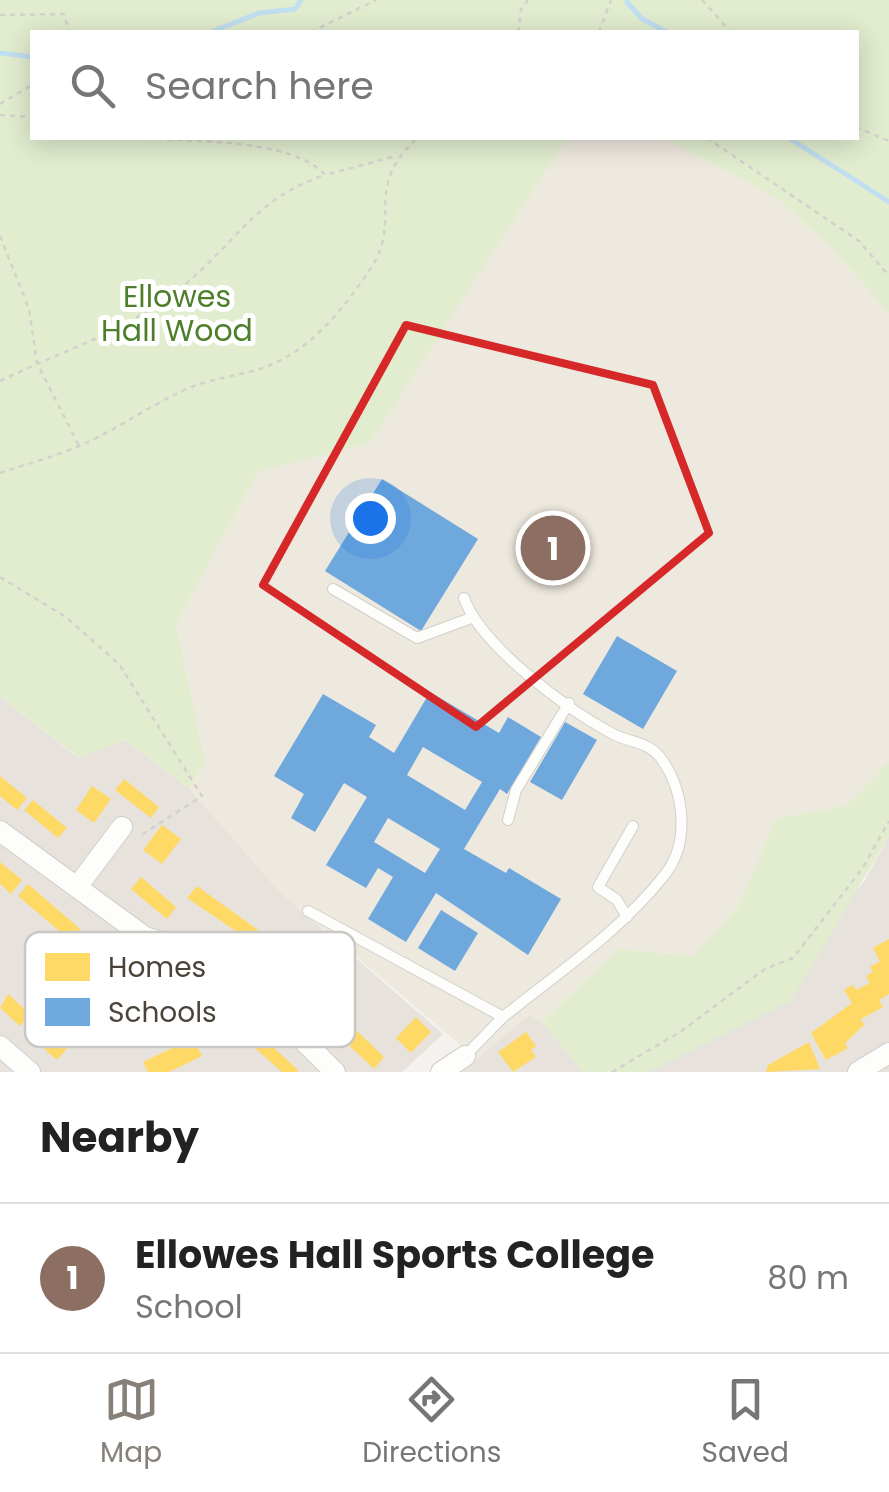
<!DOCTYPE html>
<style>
:root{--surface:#fff;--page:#f6f6f6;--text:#222;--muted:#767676;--line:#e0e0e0;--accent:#868078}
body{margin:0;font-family:Poppins,sans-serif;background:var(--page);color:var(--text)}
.you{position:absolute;left:370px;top:518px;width:35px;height:35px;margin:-25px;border:8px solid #fff;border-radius:50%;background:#1a73e8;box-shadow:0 0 0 15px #1a73e833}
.badge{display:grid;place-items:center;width:65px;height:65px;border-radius:50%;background:var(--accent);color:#fff;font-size:32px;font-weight:700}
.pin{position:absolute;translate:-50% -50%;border:5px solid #fff;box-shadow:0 2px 10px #0006}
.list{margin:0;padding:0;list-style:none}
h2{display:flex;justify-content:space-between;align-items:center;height:130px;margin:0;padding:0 40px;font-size:42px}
h2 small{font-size:32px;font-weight:400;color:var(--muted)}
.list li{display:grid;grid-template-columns:65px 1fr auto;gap:30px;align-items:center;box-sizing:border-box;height:150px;padding:0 40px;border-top:2px solid var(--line)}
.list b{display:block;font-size:38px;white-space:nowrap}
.list p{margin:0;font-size:32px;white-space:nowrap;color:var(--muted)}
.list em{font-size:32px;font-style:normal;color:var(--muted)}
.icon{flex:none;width:55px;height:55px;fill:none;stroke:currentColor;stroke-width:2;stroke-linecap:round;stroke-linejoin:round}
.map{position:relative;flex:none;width:889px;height:1072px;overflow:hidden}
.search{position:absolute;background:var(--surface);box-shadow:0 5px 25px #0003;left:30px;right:30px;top:30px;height:110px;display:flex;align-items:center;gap:25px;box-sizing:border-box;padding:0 35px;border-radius:0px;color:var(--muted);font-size:38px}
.sheet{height:280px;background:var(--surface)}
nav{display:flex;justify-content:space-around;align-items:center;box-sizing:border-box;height:140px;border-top:2px solid var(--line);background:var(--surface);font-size:28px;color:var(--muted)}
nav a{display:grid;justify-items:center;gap:5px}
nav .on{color:var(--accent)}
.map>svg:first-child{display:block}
.residential{fill:#e7e3dc}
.education{fill:#eee9de}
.green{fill:#e2edcf}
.homes{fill:#ffd966}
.schools{fill:#6fa8dc;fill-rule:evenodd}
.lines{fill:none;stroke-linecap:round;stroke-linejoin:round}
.stream{stroke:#c0dff1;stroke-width:5}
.lane-casing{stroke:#d2cfcb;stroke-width:12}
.street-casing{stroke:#d2cfcb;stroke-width:22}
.path{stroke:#d3d1cc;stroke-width:2.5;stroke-dasharray:5 5;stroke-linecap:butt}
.lane{stroke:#fdfdfc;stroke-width:10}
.street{stroke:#fdfdfc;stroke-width:20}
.marked{fill:none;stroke:#d62828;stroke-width:8;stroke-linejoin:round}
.labels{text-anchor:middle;stroke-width:10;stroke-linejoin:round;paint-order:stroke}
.park-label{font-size:30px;fill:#4d7f2a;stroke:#fff}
.key{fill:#fff;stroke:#c9c7c4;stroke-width:2.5}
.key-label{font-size:28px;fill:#4b4339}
</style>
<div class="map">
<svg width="889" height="1072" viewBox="0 0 889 1072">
<rect width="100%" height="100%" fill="#f4f1ee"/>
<path class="residential" d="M 0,696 L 78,758 L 125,740 L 189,788 L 280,892 L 443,1034 L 402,1072 L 0,1072 Z
M 889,836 L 889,1072 L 648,1072 L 862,885 Z
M 529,1015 L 542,1022 L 583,1072 L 460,1072 Z"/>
<path class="education" d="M 567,138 L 664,138 L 778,199 L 831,248 L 889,313 L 889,761 L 846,806 L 776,818 L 739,905 L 693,956 L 618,949 L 542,1022 L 529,1015 L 477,1059 L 280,892 L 189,788 L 205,762 L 176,624 L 258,472 L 370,442 Z"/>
<path class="green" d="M 0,0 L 889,0 L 889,313 L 831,248 L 778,199 L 664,138 L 856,138 L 856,32 L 32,32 L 32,138 L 567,138 L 370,443 L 258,472 L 176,624 L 205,762 L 189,788 L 125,740 L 79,758 L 0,696 Z
M 889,761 L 889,836 L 791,1001 L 649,1072 L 583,1072 L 542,1022 L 618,949 L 693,956 L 739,905 L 776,818 L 846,806 Z"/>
<path class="homes" d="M 0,776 L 27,798 L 17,810 L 0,796 Z
M 124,779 L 159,807 L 151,818 L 115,790 Z
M 92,786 L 111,799 L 94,823 L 76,810 Z
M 33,800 L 67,828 L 58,838 L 24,810 Z
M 162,825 L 181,839 L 162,864 L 143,850 Z
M 0,862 L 22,880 L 11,894 L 0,884 Z
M 141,877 L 176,907 L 167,919 L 131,889 Z
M 28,884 L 80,929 L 71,941 L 18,896 Z
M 197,886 L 258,930 L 249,940 L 187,898 Z
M 92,930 L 122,956 L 110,970 L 79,944 Z
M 889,939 L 889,994 L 879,1000 L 883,1007 L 861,1019 L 864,1025 L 845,1043 L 848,1048 L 826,1060 L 811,1033 L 852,1003 L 844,990 L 853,985 L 856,990 L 870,983 L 866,976 L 873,972 L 870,967 L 880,961 L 873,948 Z
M 8,994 L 30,1014 L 20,1026 L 0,1008 Z
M 324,999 L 384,1057 L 374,1069 L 313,1011 Z
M 416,1017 L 431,1032 L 411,1053 L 396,1038 Z
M 42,1023 L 69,1046 L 57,1060 L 31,1037 Z
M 247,1023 L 298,1070 L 297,1072 L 282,1072 L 238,1033 Z
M 526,1032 L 536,1046 L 531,1050 L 536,1057 L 513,1072 L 498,1052 Z
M 193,1038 L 202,1056 L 169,1072 L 148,1072 L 143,1062 Z
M 809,1042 L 820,1069 L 766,1072 L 768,1065 Z"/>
<path class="schools" d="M 382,479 L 478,539 L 421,631 L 325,571 Z
M 617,636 L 677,671 L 643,729 L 583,694 Z
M 430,692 L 499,733 L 508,717 L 541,737 L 507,794 L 500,789 L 464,849 L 506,873 L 509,868 L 561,899 L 528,955 L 436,893 L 406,942 L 368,919 L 393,877 L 378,868 L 366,888 L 326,865 L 367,797 L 344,783 L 315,832 L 291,818 L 304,794 L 274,776 L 323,694 L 376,725 L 369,737 L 394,753 ZM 423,747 L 482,782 L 465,810 L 407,775 ZM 388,818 L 440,849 L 425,873 L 374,842 Z
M 565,722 L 597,740 L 562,800 L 530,782 Z
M 441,910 L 478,933 L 455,971 L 418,948 Z"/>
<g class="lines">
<path class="stream" d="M 627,2 L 641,18 L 666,32
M 211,32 L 259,13 L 295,9 L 301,0
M 0,53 L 32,57
M 789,138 L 889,202"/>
<defs>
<path id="lane" d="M 333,589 L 417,638 L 471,618
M 464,598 C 481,646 568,710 613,734 C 630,743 647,741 660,757 C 685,791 691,844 663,877 C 619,932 558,973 503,1017
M 508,820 L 516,790 L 569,703
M 308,911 L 503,1017 L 465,1056
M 627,917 L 617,900 L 598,887 L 633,826"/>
<path id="street" d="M 0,831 L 145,937 L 207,955 L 229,967 L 335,1072
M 77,887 L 122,827
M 0,1046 L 30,1072
M 441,1072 L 465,1056
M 858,1072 L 889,1053"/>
</defs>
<use href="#lane" class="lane-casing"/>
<use href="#street" class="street-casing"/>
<path class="path" d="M 702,0 L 731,32
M 0,15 L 64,14 L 69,32
M 311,32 L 376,0
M 518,32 L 521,9 L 528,0
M 599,32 L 611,0
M 0,104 L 32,85
M 0,115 L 32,117
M 856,127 L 889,141
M 127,138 C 176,141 293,137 325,175 L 396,156
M 707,138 L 859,241 L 889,276
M 0,236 L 29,309 L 37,363 L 79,446
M 0,381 C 60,352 132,329 183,286 C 236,243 255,198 325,175
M 0,473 C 26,464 54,457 79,446 C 119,429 154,402 194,386 C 218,377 244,375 268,366 C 313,348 345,307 371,268 C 403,219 362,189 417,138
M 0,577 L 66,617 L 119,664 L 202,796 L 140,836
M 612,1072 L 680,1032 L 765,969 L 793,958 L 862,869 L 889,821"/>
<use href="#lane" class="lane"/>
<use href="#street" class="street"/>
</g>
<path class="marked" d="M 406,325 L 653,385 L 709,533 L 476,727 L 263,585 Z"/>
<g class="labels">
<g class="park-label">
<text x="177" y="307">Ellowes<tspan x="177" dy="34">Hall Wood</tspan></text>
</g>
</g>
<rect x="25" y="932" width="330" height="115" rx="15" class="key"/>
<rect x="45" y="953" width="45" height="28" fill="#ffd966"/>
<rect x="45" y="998" width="45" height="28" fill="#6fa8dc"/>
<g class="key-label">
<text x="108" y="977">Homes</text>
<text x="108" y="1022">Schools</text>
</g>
</svg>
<div class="you"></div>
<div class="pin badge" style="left:553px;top:548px;background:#8d6e63">1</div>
<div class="search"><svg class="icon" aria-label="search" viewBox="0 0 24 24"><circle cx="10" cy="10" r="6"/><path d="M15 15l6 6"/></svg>Search here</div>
</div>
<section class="sheet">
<h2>Nearby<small></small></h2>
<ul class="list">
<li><span class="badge" style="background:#8d6e63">1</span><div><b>Ellowes Hall Sports College</b><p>School</p></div><em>80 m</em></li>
</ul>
</section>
<nav>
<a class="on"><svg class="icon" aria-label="map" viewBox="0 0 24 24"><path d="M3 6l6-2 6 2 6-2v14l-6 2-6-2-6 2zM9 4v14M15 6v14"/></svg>Map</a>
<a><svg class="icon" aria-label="directions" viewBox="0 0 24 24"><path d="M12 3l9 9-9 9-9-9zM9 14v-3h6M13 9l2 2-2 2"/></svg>Directions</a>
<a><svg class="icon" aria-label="saved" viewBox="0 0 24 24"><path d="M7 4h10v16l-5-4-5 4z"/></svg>Saved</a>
</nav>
